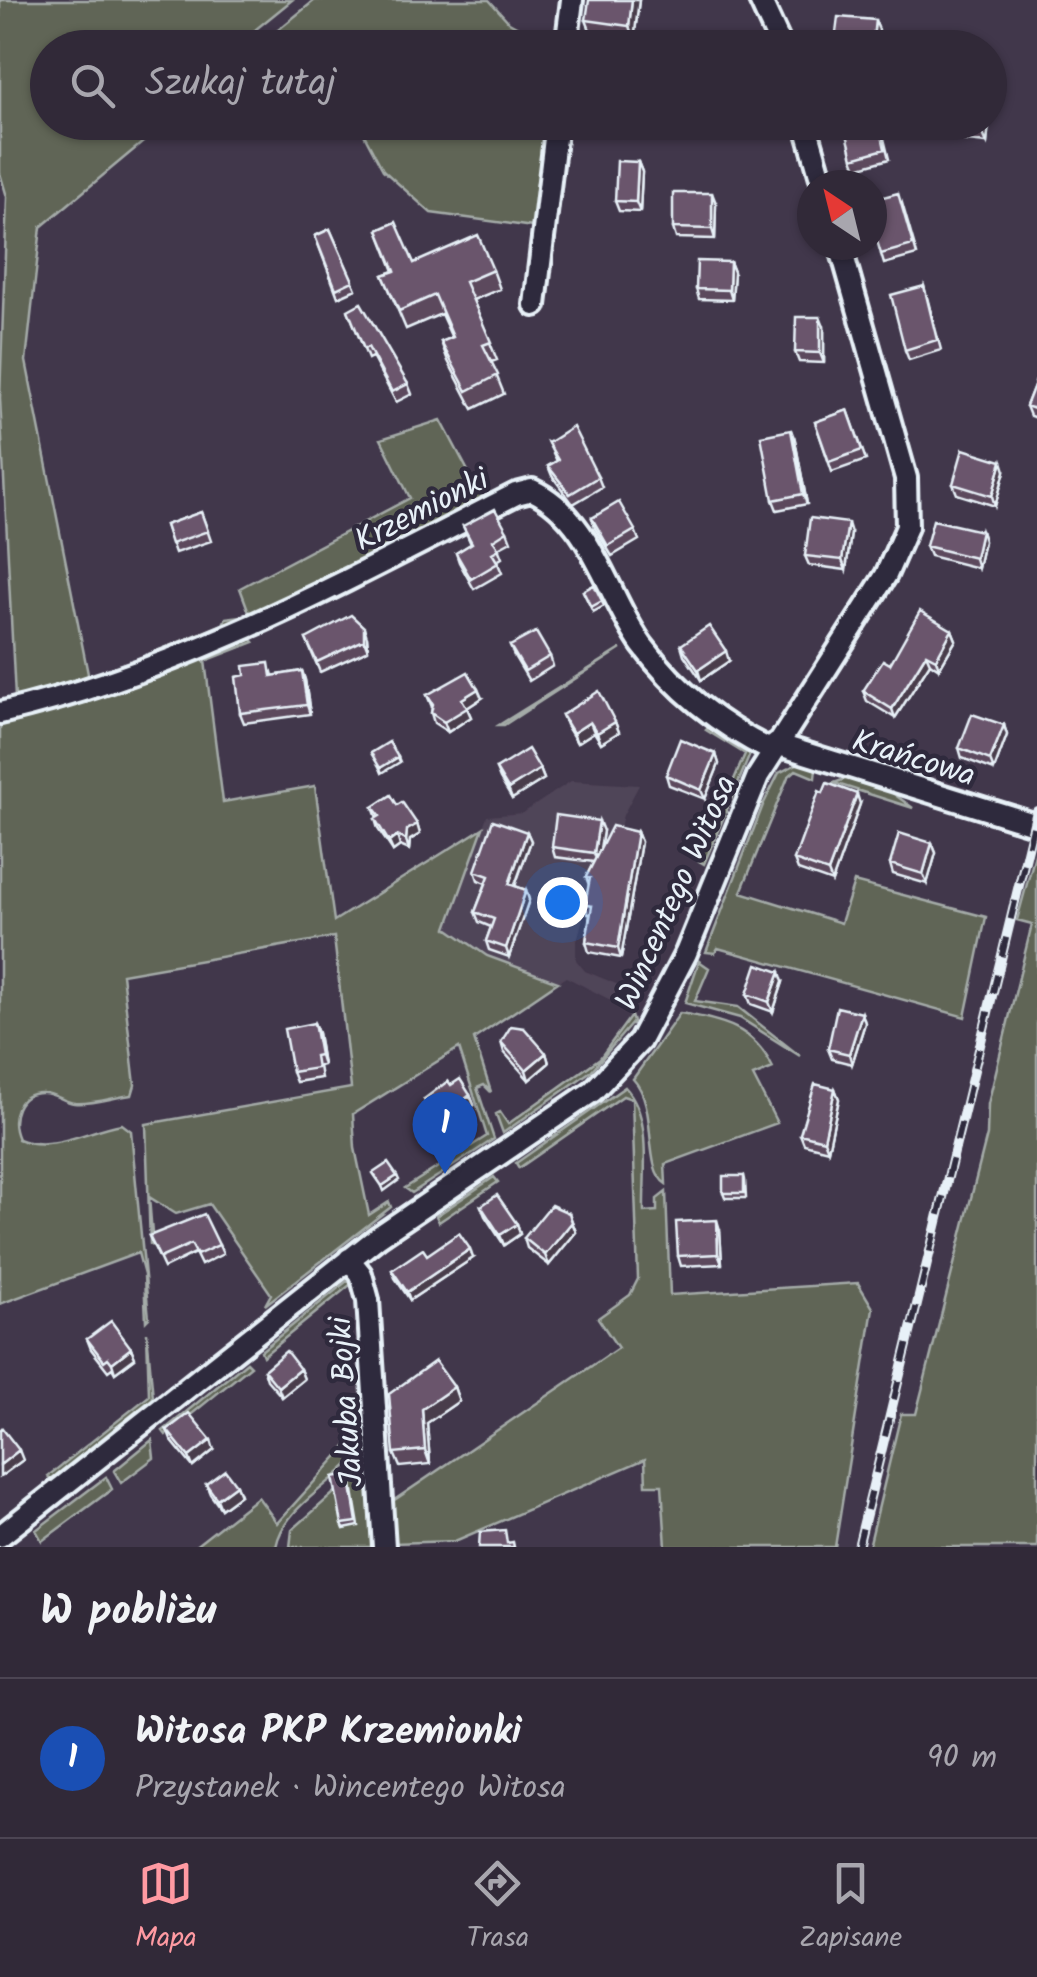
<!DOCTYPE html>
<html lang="pl">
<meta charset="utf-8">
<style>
:root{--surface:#312938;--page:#3d3543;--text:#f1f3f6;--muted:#a8a6ae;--line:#4c4553;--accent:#ff9aa2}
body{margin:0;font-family:Kalam,sans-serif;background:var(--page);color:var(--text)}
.compass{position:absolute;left:797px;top:170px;width:90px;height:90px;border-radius:50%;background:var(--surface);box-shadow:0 2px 8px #0004;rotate:325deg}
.you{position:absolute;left:562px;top:902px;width:35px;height:35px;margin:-25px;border:8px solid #fff;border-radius:50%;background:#1a73e8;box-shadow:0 0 0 15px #1a73e833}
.badge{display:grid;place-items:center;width:65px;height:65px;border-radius:50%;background:var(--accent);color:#fff;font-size:32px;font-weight:700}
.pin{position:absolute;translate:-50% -82px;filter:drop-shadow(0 2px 5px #0008)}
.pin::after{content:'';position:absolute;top:52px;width:35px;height:30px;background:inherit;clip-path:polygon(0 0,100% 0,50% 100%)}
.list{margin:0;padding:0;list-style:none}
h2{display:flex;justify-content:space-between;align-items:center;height:130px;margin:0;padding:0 40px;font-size:42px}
h2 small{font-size:32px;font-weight:400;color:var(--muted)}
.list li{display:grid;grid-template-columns:65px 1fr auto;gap:30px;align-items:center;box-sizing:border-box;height:160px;padding:0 40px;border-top:2px solid var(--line)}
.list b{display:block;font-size:38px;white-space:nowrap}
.list p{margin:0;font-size:32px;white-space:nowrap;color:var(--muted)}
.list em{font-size:32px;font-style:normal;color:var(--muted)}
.icon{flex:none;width:55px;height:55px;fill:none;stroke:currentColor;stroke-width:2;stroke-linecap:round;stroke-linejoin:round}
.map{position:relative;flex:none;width:1037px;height:1547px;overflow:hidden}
.search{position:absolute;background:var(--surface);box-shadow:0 2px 8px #0004;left:30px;right:30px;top:30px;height:110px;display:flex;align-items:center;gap:25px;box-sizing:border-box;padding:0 35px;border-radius:55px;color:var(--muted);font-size:38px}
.sheet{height:290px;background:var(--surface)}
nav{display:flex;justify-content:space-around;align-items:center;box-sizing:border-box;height:140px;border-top:2px solid var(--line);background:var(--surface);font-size:28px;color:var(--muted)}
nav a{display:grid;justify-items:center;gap:5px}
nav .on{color:var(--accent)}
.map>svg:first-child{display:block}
.built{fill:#504458}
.green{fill:#616557;stroke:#a4aba8;stroke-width:2.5}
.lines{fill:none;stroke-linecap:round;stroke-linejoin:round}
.minor-casing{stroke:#e8f1f8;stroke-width:28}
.minor{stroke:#2f2a3d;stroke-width:20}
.rail-casing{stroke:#e8f1f8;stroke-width:10}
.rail{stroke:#2f2a3d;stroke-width:6;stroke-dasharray:19;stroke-linecap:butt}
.wall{fill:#5b495d;stroke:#e8f1f8;stroke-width:2.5}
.shaded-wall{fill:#4a3c4c;stroke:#e8f1f8;stroke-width:2.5}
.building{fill:#6a556c;stroke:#e8f1f8;stroke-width:2.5}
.labels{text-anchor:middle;stroke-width:9;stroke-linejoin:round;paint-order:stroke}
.street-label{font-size:32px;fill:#e8f1f8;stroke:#2f2a3d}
</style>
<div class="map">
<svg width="1037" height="1547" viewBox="0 0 1037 1547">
<rect width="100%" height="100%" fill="#41374b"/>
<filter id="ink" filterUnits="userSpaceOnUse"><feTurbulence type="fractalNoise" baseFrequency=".01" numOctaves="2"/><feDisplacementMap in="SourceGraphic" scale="20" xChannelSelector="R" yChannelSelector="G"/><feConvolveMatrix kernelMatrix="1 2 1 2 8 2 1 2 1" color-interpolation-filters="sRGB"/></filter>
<g filter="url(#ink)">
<path class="built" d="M 571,781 L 639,785 L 623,815 L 615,848 L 588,899 L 576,945 L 576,960 L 585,971 L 633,991 L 626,1008 L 566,977 L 558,982 L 487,956 L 446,928 L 487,816 L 523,813 Z"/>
<path class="green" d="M 0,0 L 292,0 L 234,47 L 48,48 L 48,122 L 166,123 L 41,227 L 26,361 L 89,679 L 223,624 L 226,618 L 250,615 L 240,588 L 410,498 L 381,439 L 441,420 L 485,503 L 280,606 L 165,655 L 0,708 L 0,702 L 15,698 L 0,398 L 7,197 L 0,173 Z
M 315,0 L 489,0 L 509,22 L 555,47 L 257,47 Z
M 358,123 L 546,123 L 533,227 L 431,213 L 383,170 Z
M 248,636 L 254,642 L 205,661 L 223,802 L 315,786 L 334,921 L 483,828 L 447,928 L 487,956 L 558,982 L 474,1039 L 491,1092 L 484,1085 L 477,1088 L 494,1139 L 412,1193 L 405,1188 L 487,1136 L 459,1048 L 353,1114 L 355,1148 L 369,1215 L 389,1202 L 391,1207 L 265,1305 L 271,1294 L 209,1204 L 176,1214 L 149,1197 L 153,1246 L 150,1244 L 146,1124 L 351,1088 L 334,937 L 122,974 L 135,1085 L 132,1095 C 114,1097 92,1105 74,1103 C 64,1102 54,1093 43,1093 C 16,1092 9,1119 18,1139 C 53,1153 86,1130 122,1124 L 131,1131 L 149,1318 L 146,1321 L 144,1275 L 138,1253 L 0,1304 L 0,718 Z
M 621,649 L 504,725 L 499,725 Z
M 711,725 L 751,752 L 704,864 L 699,861 L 745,754 L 706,730 Z
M 801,762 L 816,768 L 815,778 L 796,770 L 788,777 L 741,892 L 841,923 L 854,882 L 986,917 L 965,1017 L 718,948 L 715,953 L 706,952 L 763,805 L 779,773 Z
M 848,778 L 887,789 L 913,808 L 834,783 Z
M 1037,847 L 1037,1547 L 869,1547 L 901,1414 L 916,1414 L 987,1135 L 988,1104 L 1032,924 L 1017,920 Z
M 699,961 L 709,968 L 695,1001 L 738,1007 L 800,1056 L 740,1018 L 685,1003 Z
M 680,1013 C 723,1021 753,1026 773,1068 L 753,1076 L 777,1123 L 665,1164 L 666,1184 C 642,1169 659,1106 633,1079 Z
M 631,1016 L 633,1022 L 591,1071 L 503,1133 L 496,1114 L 500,1112 L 508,1124 L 600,1058 Z
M 625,1087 C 653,1116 643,1174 644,1212 L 657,1211 L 657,1199 L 666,1192 L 670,1295 L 858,1283 L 873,1308 L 835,1547 L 666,1547 L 662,1485 L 646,1485 L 645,1459 L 455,1541 L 393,1543 L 390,1503 L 618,1348 L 598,1318 L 630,1295 L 638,1279 L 632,1099 L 623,1096 L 519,1168 L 516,1163 Z
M 494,1177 L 498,1182 L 439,1222 L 436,1216 Z
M 347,1281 L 356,1285 L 359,1293 L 370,1435 C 351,1479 285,1499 276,1547 L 194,1547 L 258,1497 L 277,1523 L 362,1429 L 359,1294 L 350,1285 L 263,1356 L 261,1351 Z
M 147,1332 L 153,1398 L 50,1480 L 48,1476 L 149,1396 Z
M 247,1362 L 251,1366 L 166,1435 L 163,1431 Z
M 152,1440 L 154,1458 L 121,1483 L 114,1471 Z
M 369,1462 L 378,1547 L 290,1547 L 292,1530 Z
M 106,1477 L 112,1489 L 42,1541 L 36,1530 Z"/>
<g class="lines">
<defs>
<path id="minor" d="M 760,0 L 782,48
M 566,48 L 572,0
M 805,122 L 823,185
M 535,305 L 557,122
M 0,713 C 184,671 349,579 516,494 L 532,490 C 592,518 607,596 642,645 C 677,692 719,725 772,751
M 776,744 L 1037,825
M 349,1259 L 361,1274 L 368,1300 L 384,1547
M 0,1536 L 378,1237 L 593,1091 L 640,1041 L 686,953 L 758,776 L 886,575 L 907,527 L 906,478 L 840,245"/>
</defs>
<use href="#minor" class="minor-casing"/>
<use href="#minor" class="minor"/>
<defs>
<path id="rail" d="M 858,1547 L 1037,811"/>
</defs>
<use href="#rail" class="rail-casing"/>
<use href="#rail" class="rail"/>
</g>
<path class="wall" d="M 639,0 L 634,40 L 592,35 L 586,20 Z
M 575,122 L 623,122 L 621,134 L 577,128 Z
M 880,122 L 889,159 L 857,168 L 853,158 Z
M 989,122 L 987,143 L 950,139 L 946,129 Z
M 638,162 L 642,172 L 640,212 L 619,211 L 615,201 Z
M 716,203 L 715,239 L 676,238 L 673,228 Z
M 902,203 L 917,255 L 884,264 L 881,254 Z
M 330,229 L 356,289 L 338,297 L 315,236 Z
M 378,230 L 414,263 L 493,270 L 500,289 L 473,300 L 497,360 L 491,362 L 504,394 L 473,409 L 448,361 L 441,342 L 452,338 L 441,314 L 406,329 L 383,275 L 394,271 Z
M 730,262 L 734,272 L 732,300 L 699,299 L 696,289 Z
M 924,286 L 941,350 L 909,360 L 905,350 Z
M 348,310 L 408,384 L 412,394 L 396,402 L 372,357 L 368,359 Z
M 824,327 L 824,363 L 799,362 L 795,352 Z
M 1037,378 L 1037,418 L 1030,416 L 1026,406 Z
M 848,410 L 866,460 L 832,472 L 815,422 Z
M 795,440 L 807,504 L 777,510 L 773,500 Z
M 548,443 L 598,477 L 602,487 L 573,504 L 552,476 L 548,466 L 557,461 Z
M 1005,471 L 995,506 L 957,494 L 953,484 Z
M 201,512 L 211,541 L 175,553 L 165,525 Z
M 592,518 L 635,530 L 639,540 L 612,556 L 595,528 Z
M 463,526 L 507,531 L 511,541 L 498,548 L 502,558 L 497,561 L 502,573 L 474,589 L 459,562 L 456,553 L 471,544 Z
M 981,531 L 984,541 L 978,568 L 930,556 L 926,546 Z
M 851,533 L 846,570 L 809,565 L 805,556 Z
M 594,585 L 604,606 L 593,612 L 583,591 Z
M 952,630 L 956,640 L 939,669 L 930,663 L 895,718 L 867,701 L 863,691 L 890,664 Z
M 367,637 L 368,650 L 320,672 L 306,639 Z
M 681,645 L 729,661 L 701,680 L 684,655 Z
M 510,646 L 550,656 L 553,666 L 529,681 L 514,656 Z
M 302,671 L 305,680 L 310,714 L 244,723 L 240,713 L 272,672 L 273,676 Z
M 427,695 L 482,698 L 467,708 L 471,717 L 448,732 L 434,723 L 431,713 L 432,707 Z
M 562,715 L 615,722 L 619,732 L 601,743 L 594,732 L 577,743 L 566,725 Z
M 1004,725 L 1007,735 L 994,770 L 962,758 L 959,748 Z
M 716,754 L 719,764 L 705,799 L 669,785 L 666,775 Z
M 496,769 L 540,769 L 544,779 L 512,799 L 500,779 Z
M 860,804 L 832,882 L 798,870 L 794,860 Z
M 397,805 L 417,824 L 420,834 L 410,840 L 409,850 L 400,846 L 393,851 L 378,829 L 375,819 L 377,818 L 373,807 Z
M 603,831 L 600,850 L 637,832 L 641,842 L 621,958 L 589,952 L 586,942 L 590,914 L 588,914 L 585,904 L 589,885 L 586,877 L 594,862 L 555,857 L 552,847 Z
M 527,832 L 531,841 L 515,886 L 526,890 L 529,900 L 509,957 L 489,950 L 486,941 L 491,927 L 479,922 L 475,912 L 486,883 L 478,880 L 475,871 Z
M 932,843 L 936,853 L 927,884 L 893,874 L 890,864 Z
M 783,982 L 773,1012 L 751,1004 L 747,994 Z
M 862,1013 L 865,1023 L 852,1064 L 832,1059 L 828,1049 Z
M 314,1023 L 318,1033 L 323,1065 L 319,1066 L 321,1078 L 296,1082 L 292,1072 Z
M 501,1042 L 546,1053 L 549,1063 L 529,1080 L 504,1052 Z
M 835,1089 L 839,1099 L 828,1150 L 804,1144 L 800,1134 Z
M 470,1095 L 474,1105 L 441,1131 L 427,1108 L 424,1099 Z
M 744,1176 L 745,1180 L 746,1198 L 725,1198 L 723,1193 Z
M 481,1206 L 517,1224 L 520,1234 L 504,1245 L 485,1216 Z
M 569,1213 L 576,1232 L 549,1265 L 527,1248 L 524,1238 Z
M 720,1230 L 722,1264 L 681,1266 L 678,1256 Z
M 149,1236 L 219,1245 L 223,1254 L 201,1265 L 195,1253 L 164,1268 Z
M 427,1255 L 473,1258 L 410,1300 L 395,1278 L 392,1270 Z
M 87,1339 L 131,1348 L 135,1358 L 115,1373 L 112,1368 L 108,1371 L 91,1349 Z
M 300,1369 L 304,1379 L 282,1397 L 267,1380 L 264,1370 Z
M 454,1387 L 459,1401 L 427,1423 L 430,1464 L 400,1467 L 394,1453 Z
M 167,1430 L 214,1450 L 193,1467 L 171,1440 Z
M 351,1479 L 359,1526 L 344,1529 L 342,1524 Z
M 206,1484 L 236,1485 L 240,1495 L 221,1509 L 210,1494 Z"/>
<path class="shaded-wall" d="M 632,0 L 639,0 L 634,40 L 629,26 Z
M 875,20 L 879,30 L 877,48 L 872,48 Z
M 617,122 L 623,122 L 621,134 L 617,124 Z
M 984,122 L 989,122 L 987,143 L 983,134 Z
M 638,162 L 642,172 L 640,212 L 636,202 Z
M 712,193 L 716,203 L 715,239 L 712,229 Z
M 730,262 L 734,272 L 732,300 L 729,290 Z
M 820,317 L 824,327 L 824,363 L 820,353 Z
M 791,430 L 795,440 L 807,504 L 803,494 Z
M 1002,461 L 1005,471 L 995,506 L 992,496 Z
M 848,523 L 851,533 L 846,570 L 842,560 Z
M 981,531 L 984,541 L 978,568 L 975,558 Z
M 364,627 L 367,637 L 368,650 L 364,640 Z
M 952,630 L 956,640 L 939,669 L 936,659 Z
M 726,651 L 729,661 L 701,680 L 698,670 Z
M 926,654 L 930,663 L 895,718 L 892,709 Z
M 302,671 L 305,680 L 310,714 L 307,705 Z
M 478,689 L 482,698 L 467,708 L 471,717 L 448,732 L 444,722 L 462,699 Z
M 590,722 L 594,732 L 577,743 L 573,733 Z
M 615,722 L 619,732 L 601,743 L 597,733 Z
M 1004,725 L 1007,735 L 994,770 L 990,760 Z
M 716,754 L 719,764 L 705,799 L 701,790 Z
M 398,757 L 400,762 L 382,773 L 380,768 Z
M 540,769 L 544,779 L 512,799 L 508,789 Z
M 857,794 L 860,804 L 832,882 L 828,872 Z
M 599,821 L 603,831 L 598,863 L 594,853 Z
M 417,824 L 420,834 L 410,840 L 409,850 L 406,840 L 407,830 Z
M 527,832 L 531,841 L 512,893 L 509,884 Z
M 637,832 L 641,842 L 621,958 L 618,948 Z
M 397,836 L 400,846 L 393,851 L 389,842 Z
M 932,843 L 936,853 L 927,884 L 923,874 Z
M 526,890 L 529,900 L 509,957 L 506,948 Z
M 780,972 L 783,982 L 773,1012 L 769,1002 Z
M 862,1013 L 865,1023 L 852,1064 L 849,1054 Z
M 314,1023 L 318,1033 L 323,1065 L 320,1055 Z
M 546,1053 L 549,1063 L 529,1080 L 526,1070 Z
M 835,1089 L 839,1099 L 828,1150 L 824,1140 Z
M 470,1095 L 474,1105 L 441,1131 L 437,1121 Z
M 397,1176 L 399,1180 L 384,1191 L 382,1186 Z
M 717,1220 L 720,1230 L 722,1264 L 718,1254 Z
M 572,1222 L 576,1232 L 549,1265 L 545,1255 Z
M 517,1224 L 520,1234 L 504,1245 L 500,1235 Z
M 470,1249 L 473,1258 L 410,1300 L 407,1292 Z
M 131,1348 L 135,1358 L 115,1373 L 112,1363 Z
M 300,1369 L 304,1379 L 282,1397 L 278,1387 Z
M 454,1387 L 459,1401 L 427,1423 L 430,1464 L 425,1450 L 422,1409 Z
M 211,1440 L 214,1450 L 193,1467 L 189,1457 Z
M 19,1450 L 23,1460 L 0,1477 L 0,1465 Z
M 236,1485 L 240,1495 L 221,1509 L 217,1499 Z"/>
<path class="building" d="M 589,0 L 632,0 L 629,26 L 586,20 Z
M 838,17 L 875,20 L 872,48 L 834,48 Z
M 733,41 L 734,48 L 684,48 L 684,46 Z
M 844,122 L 879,122 L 885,149 L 853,158 Z
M 947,122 L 984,122 L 983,134 L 946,129 Z
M 617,161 L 638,162 L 636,202 L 615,201 Z
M 673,193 L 712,193 L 712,229 L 673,228 Z
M 898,193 L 913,245 L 881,254 L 872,224 L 872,200 Z
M 396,222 L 414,263 L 478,235 L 493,270 L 465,282 L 491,342 L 483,345 L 498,375 L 467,391 L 441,342 L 453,337 L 435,295 L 399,311 L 383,275 L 395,271 L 378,230 Z
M 330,229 L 353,281 L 336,289 L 315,236 Z
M 697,261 L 730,262 L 729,290 L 696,289 Z
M 924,286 L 937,340 L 905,350 L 891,295 Z
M 361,303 L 408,384 L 392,392 L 368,347 L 364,349 L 348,310 Z
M 796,317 L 820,317 L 820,353 L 795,352 Z
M 1037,378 L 1037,410 L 1026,406 Z
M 848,410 L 862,450 L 829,462 L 815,422 Z
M 573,427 L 598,477 L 570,494 L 548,466 L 558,460 L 548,443 Z
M 791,430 L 803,494 L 773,500 L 761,436 Z
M 963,449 L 1002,461 L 992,496 L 953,484 Z
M 619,502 L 635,530 L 608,546 L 592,518 Z
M 495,509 L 507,531 L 493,540 L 499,549 L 492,553 L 498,563 L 471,579 L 456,553 L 472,543 L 463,526 Z
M 201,512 L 208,531 L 171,544 L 165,525 Z
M 810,518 L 848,523 L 842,560 L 805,556 Z
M 933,520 L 981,531 L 975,558 L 926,546 Z
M 594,585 L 602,601 L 591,607 L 583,591 Z
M 920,611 L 952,630 L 936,659 L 926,654 L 892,709 L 863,691 L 883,660 L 890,664 Z
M 351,615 L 364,627 L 364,640 L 317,662 L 306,639 Z
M 709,626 L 726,651 L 698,670 L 681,645 Z
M 536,632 L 550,656 L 525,671 L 510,646 Z
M 269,663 L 271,676 L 302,671 L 307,705 L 240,713 L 236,677 L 245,675 L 244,666 Z
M 468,672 L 478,689 L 462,699 L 467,708 L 444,722 L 431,713 L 433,704 L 427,695 Z
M 599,691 L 615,722 L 597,733 L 590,722 L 573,733 L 562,715 Z
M 972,714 L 1004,725 L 990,760 L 959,748 Z
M 680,739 L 716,754 L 701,790 L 666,775 Z
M 389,742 L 398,757 L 380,768 L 371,753 Z
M 528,749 L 540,769 L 508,789 L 496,769 Z
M 827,783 L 857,794 L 828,872 L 794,860 L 819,791 L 823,793 Z
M 391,795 L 397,805 L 402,802 L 417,824 L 407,830 L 406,840 L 397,836 L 389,842 L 375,819 L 380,816 L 373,807 Z
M 556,815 L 599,821 L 594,853 L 552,847 Z
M 493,820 L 527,832 L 509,884 L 526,890 L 506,948 L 486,941 L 494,919 L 475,912 L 489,876 L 475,871 Z
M 612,826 L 637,832 L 618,948 L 586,942 L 592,906 L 585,904 L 590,878 L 586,877 Z
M 899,833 L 932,843 L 923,874 L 890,864 Z
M 757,964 L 780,972 L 769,1002 L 747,994 Z
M 837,1007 L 862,1013 L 849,1054 L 828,1049 Z
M 314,1023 L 320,1055 L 315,1056 L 317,1068 L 292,1072 L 284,1029 Z
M 511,1026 L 524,1028 L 546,1053 L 526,1070 L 501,1042 Z
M 460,1079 L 470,1095 L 437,1121 L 424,1099 L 448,1081 L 451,1085 Z
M 815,1084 L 835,1089 L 824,1140 L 800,1134 Z
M 388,1163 L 397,1176 L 382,1186 L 373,1173 Z
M 723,1176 L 744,1176 L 744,1193 L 723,1193 Z
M 497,1195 L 517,1224 L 500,1235 L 481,1206 Z
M 551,1205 L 569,1213 L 572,1222 L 545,1255 L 524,1238 Z
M 204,1214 L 219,1245 L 197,1255 L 191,1244 L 160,1258 L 149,1236 Z
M 717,1220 L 718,1254 L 678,1256 L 676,1222 Z
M 459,1233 L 470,1249 L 407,1292 L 392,1270 L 423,1249 L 427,1255 Z
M 111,1321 L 131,1348 L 112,1363 L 108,1358 L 104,1361 L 87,1339 Z
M 286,1351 L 300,1369 L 278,1387 L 264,1370 Z
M 435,1361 L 454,1387 L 422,1409 L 425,1450 L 394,1453 L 389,1394 Z
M 189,1413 L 211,1440 L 189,1457 L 167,1430 Z
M 2,1428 L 19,1450 L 0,1465 L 0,1430 Z
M 225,1470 L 236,1485 L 217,1499 L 206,1484 Z
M 349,1474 L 357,1522 L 342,1524 L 333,1477 Z
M 505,1530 L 507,1543 L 513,1542 L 514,1547 L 479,1547 L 480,1532 Z"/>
</g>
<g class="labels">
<g class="street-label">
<text transform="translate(421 509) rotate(-27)" y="11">Krzemionki</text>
<text transform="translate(914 757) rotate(17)" y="11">Krańcowa</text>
<text transform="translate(675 892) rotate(-66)" y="11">Wincentego Witosa</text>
<text transform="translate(345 1402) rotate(-94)" y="11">Jakuba Bojki</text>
</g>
</g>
</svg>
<svg class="compass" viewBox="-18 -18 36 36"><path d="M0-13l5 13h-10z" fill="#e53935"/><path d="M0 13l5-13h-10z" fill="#a8a6ae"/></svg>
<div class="you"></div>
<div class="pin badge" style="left:445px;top:1174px;background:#1a4fb4">1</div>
<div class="search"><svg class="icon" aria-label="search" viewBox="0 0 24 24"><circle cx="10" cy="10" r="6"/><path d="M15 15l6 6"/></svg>Szukaj tutaj</div>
</div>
<section class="sheet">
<h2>W pobliżu<small></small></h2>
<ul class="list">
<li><span class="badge" style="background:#1a4fb4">1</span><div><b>Witosa PKP Krzemionki</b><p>Przystanek · Wincentego Witosa</p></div><em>90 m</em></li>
</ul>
</section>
<nav>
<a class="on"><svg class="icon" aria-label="map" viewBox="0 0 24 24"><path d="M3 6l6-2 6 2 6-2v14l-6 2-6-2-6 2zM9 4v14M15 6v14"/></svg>Mapa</a>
<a><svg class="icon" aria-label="directions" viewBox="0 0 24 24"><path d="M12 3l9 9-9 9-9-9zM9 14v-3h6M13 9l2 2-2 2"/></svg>Trasa</a>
<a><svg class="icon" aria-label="saved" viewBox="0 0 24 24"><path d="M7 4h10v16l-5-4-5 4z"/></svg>Zapisane</a>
</nav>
